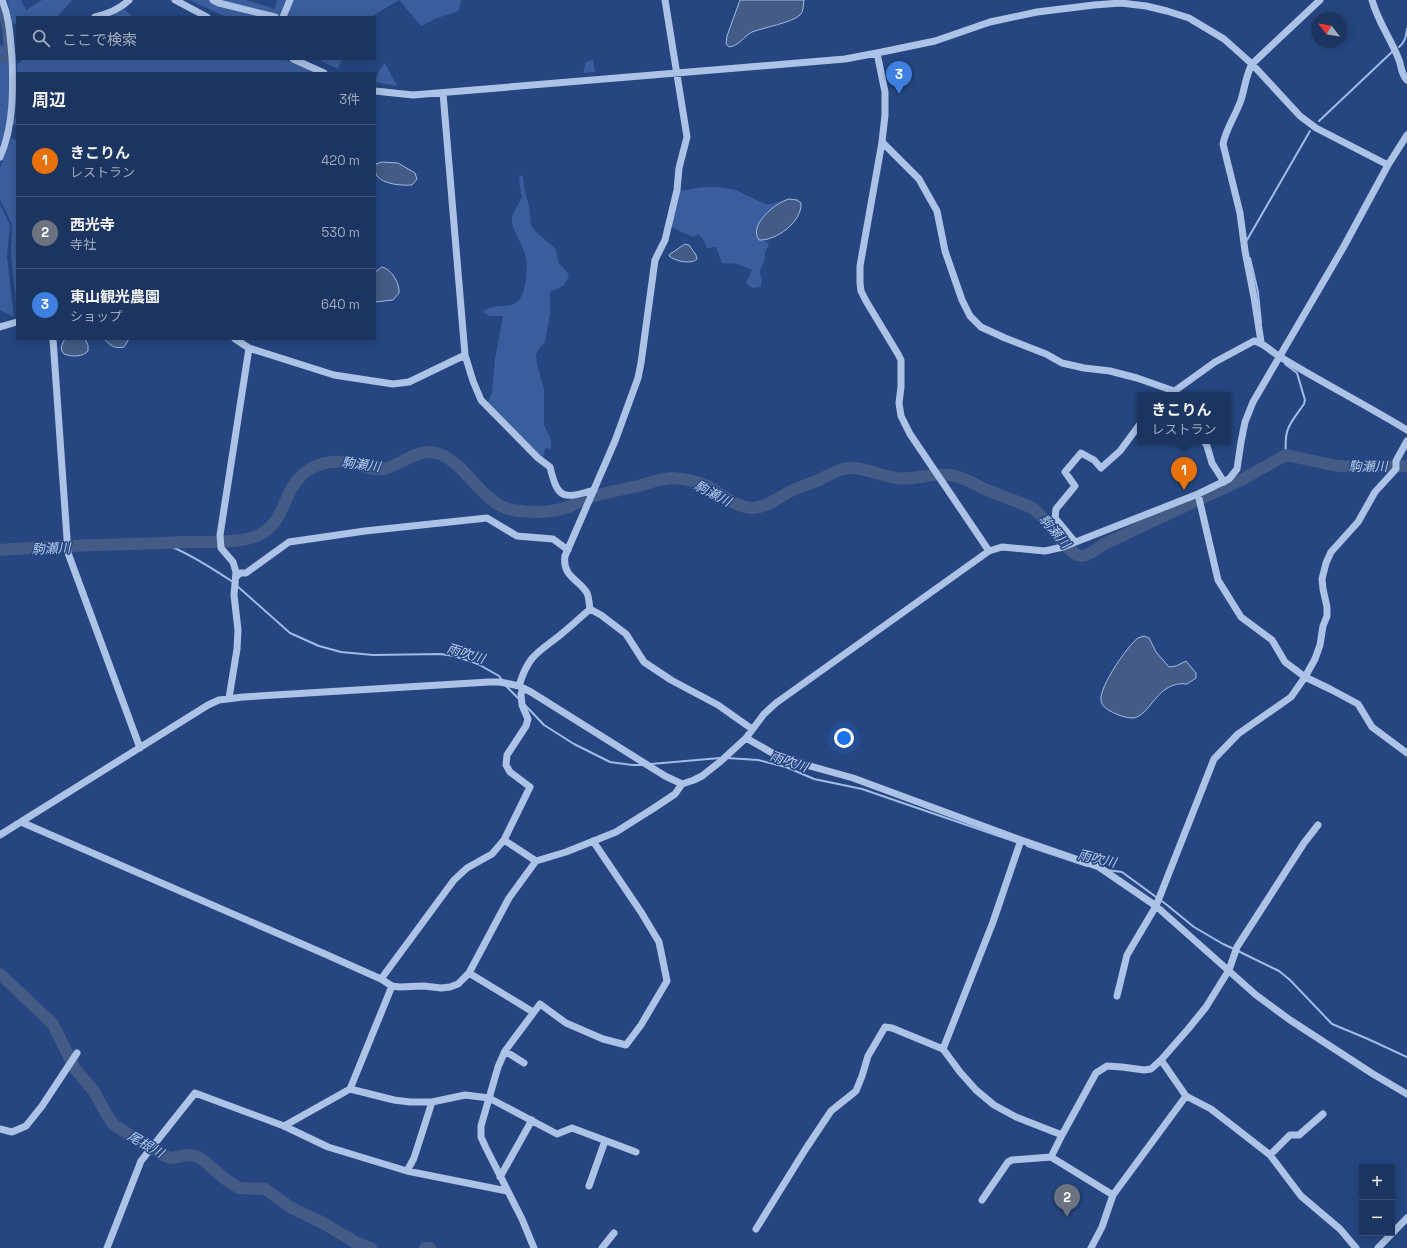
<!DOCTYPE html>
<html lang="ja">
<meta charset="utf-8">
<style>
:root{--surface:#1c3460;--page:#253c66;--text:#f1f3f6;--muted:#a0aabd;--line:#3a4f75;--accent:#90b9f0}
body{margin:0;font-family:"Space Grotesk","Noto Sans JP",sans-serif;background:var(--page);color:var(--text)}
.controls{position:absolute;right:12px;bottom:12px;display:grid;overflow:hidden;border-radius:0px;box-shadow:0 2px 10px #0003}
.controls button{width:36px;height:36px;display:grid;place-items:center;padding:0;border:0;border-bottom:1px solid var(--line);background:var(--surface);color:var(--text);font:20px sans-serif}
.compass{position:absolute;left:1311px;top:12px;width:36px;height:36px;border-radius:50%;background:var(--surface);box-shadow:0 2px 10px #0003;rotate:301deg}
.you{position:absolute;left:844px;top:738px;width:14px;height:14px;margin:-10px;border:3px solid #fff;border-radius:50%;background:#1a73e8;box-shadow:0 0 0 6px #1a73e833}
.badge{display:grid;place-items:center;width:26px;height:26px;border-radius:50%;background:var(--accent);color:#fff;font-size:13px;font-weight:700}
.pin{position:absolute;translate:-50% -33px;filter:drop-shadow(0 1px 2px #0008)}
.pin::after{content:'';position:absolute;top:21px;width:14px;height:12px;background:inherit;clip-path:polygon(0 0,100% 0,50% 100%)}
.popup{position:absolute;left:1137px;top:392px;width:94px;height:52px;box-sizing:border-box;display:grid;place-content:center;border-radius:0px;background:var(--surface);filter:drop-shadow(0 1px 3px #0005);font-size:13px;white-space:nowrap;color:var(--muted)}
.popup b{font-size:15px;color:var(--text)}
.popup::after{content:'';position:absolute;left:50%;top:100%;margin-left:-8px;border:8px solid transparent;border-top-color:var(--surface)}
.list{margin:0;padding:0;list-style:none}
h2{display:flex;justify-content:space-between;align-items:center;height:52px;margin:0;padding:0 16px;font-size:17px}
h2 small{font-size:13px;font-weight:400;color:var(--muted)}
.list li{display:grid;grid-template-columns:26px 1fr auto;gap:12px;align-items:center;box-sizing:border-box;height:72px;padding:0 16px;border-top:1px solid var(--line)}
.list b{display:block;font-size:15px;white-space:nowrap}
.list p{margin:0;font-size:13px;white-space:nowrap;color:var(--muted)}
.list em{font-size:13px;font-style:normal;color:var(--muted)}
.icon{flex:none;width:22px;height:22px;fill:none;stroke:currentColor;stroke-width:2;stroke-linecap:round;stroke-linejoin:round}
.map{position:relative;flex:none;width:1407px;height:1248px;overflow:hidden}
.search{position:absolute;background:var(--surface);box-shadow:0 2px 10px #0003;left:16px;top:16px;width:360px;height:44px;display:flex;align-items:center;gap:10px;box-sizing:border-box;padding:0 14px;border-radius:0px;color:var(--muted);font-size:15px}
.panel{position:absolute;background:var(--surface);box-shadow:0 2px 10px #0003;left:16px;top:72px;width:360px;height:268px;border-radius:0px}
.map>svg:first-child{display:block}
.green{fill:#3a5e9d}
.water{fill:#435b85;stroke:#a0bce7}
.lines{fill:none;stroke-linecap:round;stroke-linejoin:round}
.stream{stroke:#a0bce7;stroke-width:2}
.canal{stroke:#435b85;stroke-width:7}
.river{stroke:#435b85;stroke-width:12}
.minor{stroke:#acc2e6;stroke-width:7}
.labels{text-anchor:middle;stroke-width:3;stroke-linejoin:round;paint-order:stroke}
.water-label{font-size:13px;font-style:italic;fill:#b7ccee;stroke:#254680}
</style>
<div class="map">
<svg width="1407" height="1248" viewBox="0 0 1407 1248">
<rect width="100%" height="100%" fill="#254680"/>
<path class="green" d="M 7,0 L 21,0 L 26,10 L 42,0 L 72,0 L 57,17 L 17,17 L 16,25 L 12,22 L 10,10 Z
M 189,0 L 246,0 L 275,9 L 277,0 L 399,0 L 371,17 L 226,17 Z
M 399,0 L 461,0 L 459,11 L 437,18 L 421,26 Z
M 124,9 L 133,17 L 111,17 Z
M 0,44 L 6,49 L 6,59 L 8,59 C 8,87 12,119 0,145 Z
M 23,59 L 284,59 L 315,73 L 17,73 L 17,125 L 13,124 L 16,116 L 17,65 Z
M 317,59 L 342,59 L 338,69 Z
M 593,60 L 595,72 L 583,73 L 586,62 Z
M 385,63 L 397,86 L 375,82 L 380,69 Z
M 11,138 L 17,140 L 17,302 L 16,302 L 11,255 L 12,225 L 6,211 L 0,200 L 0,168 Z
M 520,175 L 523,177 L 524,188 L 529,206 L 531,225 L 535,231 L 556,249 L 558,262 L 567,272 L 569,277 L 564,285 L 550,292 L 550,314 L 545,342 L 540,347 L 536,355 L 537,364 L 544,389 L 544,425 L 551,439 L 551,449 L 545,448 L 543,459 L 487,404 L 492,392 L 495,359 L 503,316 L 489,316 L 483,312 C 493,302 509,310 518,301 C 527,293 529,262 524,251 C 521,243 513,230 512,222 C 511,214 519,204 522,197 C 521,190 518,182 520,175 Z
M 704,187 L 719,187 L 736,190 L 767,205 L 782,201 L 773,207 L 759,240 L 766,241 L 769,246 C 763,253 766,254 764,262 C 762,269 757,271 762,278 L 761,287 L 752,288 L 746,283 L 752,270 L 738,264 L 722,263 L 716,247 L 707,248 L 703,239 L 698,234 L 693,237 L 671,227 L 679,191 Z
M 0,204 L 10,225 L 7,256 L 14,317 L 0,310 Z"/>
<path class="water" d="M 740,0 L 804,0 C 803,5 804,11 800,15 C 791,23 765,27 752,32 C 744,36 739,46 729,47 L 726,44 L 727,36 Z
M 382,162 L 398,163 L 415,173 L 417,179 L 412,185 C 398,186 369,183 376,164 Z
M 789,199 L 797,200 L 801,203 C 802,222 776,241 759,240 C 748,225 775,203 789,199 Z
M 685,244 L 689,245 L 696,255 L 697,259 C 691,265 675,261 669,256 L 670,254 Z
M 382,267 C 391,269 400,283 399,293 L 393,300 L 375,302 L 375,272 Z
M 65,339 L 85,339 L 88,345 L 88,351 C 83,357 72,357 64,354 C 59,349 62,344 65,339 Z
M 104,339 L 129,339 L 124,347 C 115,349 111,346 104,339 Z
M 1144,636 L 1149,638 L 1156,652 L 1169,667 L 1176,666 L 1186,661 L 1196,673 L 1196,678 L 1187,684 C 1157,680 1151,716 1133,718 C 1127,718 1121,716 1116,714 C 1110,711 1101,707 1101,700 C 1099,687 1128,645 1138,638 C 1140,637 1142,637 1144,636 Z"/>
<g class="lines">
<path class="stream" d="M 1399,47 C 1405,42 1406,37 1407,29
M 1319,121 L 1393,51
M 1247,240 L 1310,131
M 1250,258 L 1258,292 L 1261,323
M 1285,364 L 1297,373 L 1305,400 L 1304,404 C 1289,425 1284,428 1286,455
M 163,543 C 188,553 210,567 233,582
M 236,585 L 290,633 L 319,646 L 341,652 L 373,655 L 440,654 L 454,656 L 478,664 L 499,676 L 502,680
M 506,686 L 520,700
M 524,704 L 544,725 L 574,744 L 610,762 L 632,765 L 643,765
M 727,758 L 758,760 L 786,767 L 814,779 L 862,789 L 1019,843
M 651,764 L 720,758
M 1027,846 L 1087,866
M 1107,870 L 1122,872 L 1167,905 L 1194,927 L 1223,944 L 1234,949
M 1238,951 L 1279,971 L 1290,980 L 1332,1024 L 1368,1039 L 1407,1057"/>
<path class="canal" d="M 0,6 L 6,30 L 7,58 L 0,59"/>
<path class="river" d="M 0,550 C 61,545 122,545 184,542 C 202,542 234,543 251,538 C 287,527 279,496 303,474 C 317,462 337,459 355,464 C 364,466 374,471 384,469 C 400,465 413,452 430,452 C 463,454 480,505 513,510 C 531,513 551,513 568,507 C 574,505 579,501 584,499 C 602,493 620,490 638,486 C 649,483 662,478 674,478 C 685,479 699,481 709,487 C 724,495 734,507 752,508 C 766,508 779,497 791,491 C 799,487 806,485 814,482 C 828,477 838,467 854,468 C 868,469 882,476 896,478 C 914,481 932,472 950,475 C 965,477 977,486 990,491 C 1003,497 1017,501 1030,507 C 1046,514 1066,556 1082,556 C 1090,555 1098,548 1104,544 L 1243,479 L 1286,455 L 1337,466 L 1358,467 L 1407,466
M 0,974 L 53,1024 L 75,1069 L 93,1090 L 107,1115 L 114,1125 L 163,1155 L 170,1158 L 188,1155 L 196,1156 L 203,1160 L 225,1179 L 239,1188 L 265,1189 L 290,1207 L 321,1222 L 355,1242 L 371,1248
M 425,1248 L 430,1248"/>
<path class="minor" d="M 175,0 L 207,17
M 213,0 L 219,3 L 275,17
M 665,0 L 687,137 L 679,168 L 677,190 L 665,240 L 655,260 L 641,363 L 638,378 L 615,441 L 565,556 C 562,577 579,579 587,593 C 589,597 589,604 590,609 L 601,615 L 626,634 L 644,662 L 671,680 L 718,705 L 752,729
M 1372,0 C 1378,22 1391,39 1399,60 C 1402,68 1401,74 1407,80
M 95,17 C 108,14 119,10 129,0
M 283,17 L 290,0
M 877,53 L 885,92 L 885,115 L 882,142 L 860,266 L 860,283 L 861,291 L 866,301 L 898,354 L 901,360 L 901,387 L 899,403 L 901,416 L 910,434 L 989,551
M 293,59 L 324,73
M 375,91 L 413,95 L 845,59 L 877,53 L 935,41 L 990,22 L 1037,12 L 1094,5 L 1121,3 L 1146,6 L 1167,11 L 1189,18 L 1224,39 L 1252,64 L 1300,116 L 1316,128 L 1388,165
M 443,93 L 465,355 L 473,381 L 481,400 L 538,458 L 550,467 C 558,500 563,499 594,490
M 882,142 L 919,179 L 929,197 L 937,211 L 945,251 L 962,300 L 970,316 L 981,327 L 1005,338 L 1046,354 L 1062,363 L 1084,368 L 1110,371 L 1137,378 L 1174,391 L 1177,395
M 0,157 C 14,126 13,90 12,57 C 10,37 10,19 2,0
M 0,327 L 17,322
M 53,339 L 68,553 L 140,748
M 235,339 L 249,348 L 334,375 L 393,384 L 409,382 L 465,355
M 1261,342 L 1254,297 L 1245,251 L 1240,213 L 1223,144 C 1226,128 1236,115 1241,100 C 1245,87 1246,75 1252,64 L 1320,0
M 1169,395 L 1215,362 L 1254,341 C 1265,343 1272,353 1282,358 C 1323,383 1366,405 1407,430
M 1204,441 L 1207,446 L 1212,463 L 1224,482
M 1198,494 L 1218,580 L 1241,617 L 1272,640 L 1285,662 L 1305,677 L 1330,689 L 1358,704 L 1372,727 L 1407,753
M 1075,542 L 1055,518 L 1056,509 L 1075,486 L 1065,472 L 1081,453 L 1094,460 L 1101,468 L 1120,451 L 1140,424
M 236,577 L 240,573 L 246,573 L 289,542 L 365,531 L 487,518 L 517,536 L 553,539 L 568,550
M 519,686 C 528,656 536,654 559,636 C 570,627 580,618 590,609
M 229,698 L 237,649 L 238,630 L 234,595 L 236,572 L 233,562 L 221,548 L 220,535 L 249,348
M 746,738 L 781,758 L 853,778 L 1021,840 L 1099,867 L 1156,906 L 1256,995 L 1290,1020 L 1373,1074 L 1407,1094
M 21,822 L 325,954 L 381,979 L 392,986 L 399,987 L 424,986 L 441,988 L 450,987 L 458,984 L 469,973 L 509,898 L 536,861 L 566,852 L 616,832 L 654,808 L 675,794 L 682,784 L 694,780 L 702,776 L 721,761 L 746,738 L 764,714 L 776,703 L 989,551 L 1002,547 L 1045,551 L 1063,547 L 1198,494 L 1229,479 L 1237,469 L 1241,442 L 1245,422 L 1253,402 L 1343,248 L 1388,165 L 1407,135
M 0,835 L 208,705 L 219,700 L 243,697 L 489,682 L 500,682 L 519,686 L 531,692 L 665,776 L 682,784
M 504,840 L 536,861
M 469,973 L 533,1012
M 381,979 L 454,880 L 467,868 L 492,854 L 504,840 L 530,787 L 510,772 L 506,765 L 507,755 L 526,726 L 528,719 L 522,705 L 521,694 L 523,688
M 1117,996 L 1127,955 L 1156,906 L 1214,759 L 1238,734 L 1291,697 L 1305,677 L 1315,659 L 1320,645 L 1323,626 L 1327,616 L 1327,607 L 1323,589 L 1322,579 L 1326,563 L 1331,552 L 1358,522 L 1375,492 L 1396,469 L 1396,461 L 1407,441
M 943,1049 L 993,922 L 1021,840
M 505,1051 L 524,1063
M 1161,1060 L 1186,1096 L 1211,1109 L 1270,1155 L 1301,1196 L 1340,1229 L 1356,1248
M 350,1089 L 394,1100 L 410,1102 L 432,1102 L 465,1095 L 489,1098 L 557,1134 L 572,1128 L 636,1152
M 284,1126 L 350,1089 L 392,986
M 0,1129 L 12,1132 L 26,1126 L 42,1106 L 77,1053
M 1270,1155 L 1290,1135 L 1299,1135 L 1323,1114
M 407,1171 L 414,1158 L 432,1102
M 500,1177 L 532,1120
M 589,1186 L 605,1141
M 1113,1195 L 1051,1157 L 1062,1135 L 1096,1073 L 1107,1066 L 1122,1067 L 1144,1070 L 1151,1069 L 1161,1060 L 1189,1028 L 1206,1007 L 1229,970 L 1237,947 L 1304,843 L 1318,825
M 982,1200 L 1008,1162 L 1012,1160 L 1051,1157
M 756,1229 L 805,1150 L 831,1111 L 856,1091 L 862,1076 L 868,1056 L 885,1027 L 892,1028 L 943,1049 L 960,1072 L 976,1090 L 994,1105 L 1016,1117 L 1062,1135
M 107,1248 L 141,1161 L 195,1093 L 284,1126 L 328,1147 L 407,1171 L 507,1191
M 534,1248 L 522,1219 L 486,1148 L 481,1137 L 481,1126 L 498,1067 L 505,1051 L 540,1004 L 566,1023 L 603,1039 L 626,1045 L 641,1025 L 667,981 L 659,942 L 641,912 L 593,841
M 602,1248 L 614,1233
M 1091,1248 L 1102,1227 L 1113,1195 L 1186,1096
M 1378,1248 L 1407,1218"/>
</g>
<g class="labels">
<g class="water-label">
<text transform="translate(361 464) rotate(8)" y="5">駒瀬川</text>
<text x="1368" y="471">駒瀬川</text>
<text transform="translate(713 493) rotate(28)" y="5">駒瀬川</text>
<text transform="translate(1055 531) rotate(49)" y="5">駒瀬川</text>
<text transform="translate(51 548) rotate(-2)" y="5">駒瀬川</text>
<text transform="translate(466 653) rotate(17)" y="5">雨吹川</text>
<text transform="translate(789 761) rotate(19)" y="5">雨吹川</text>
<text transform="translate(1097 858) rotate(13)" y="5">雨吹川</text>
<text transform="translate(146 1144) rotate(30)" y="5">尾根川</text>
</g>
</g>
</svg>
<div class="controls">
<button>+</button>
<button>−</button>
</div>
<svg class="compass" viewBox="-18 -18 36 36"><path d="M0-13l5 13h-10z" fill="#e53935"/><path d="M0 13l5-13h-10z" fill="#a0aabd"/></svg>
<div class="you"></div>
<div class="pin badge" style="left:1184px;top:490px;background:#e8710a">1</div>
<div class="popup"><b>きこりん</b>レストラン</div>
<div class="pin badge" style="left:1067px;top:1217px;background:#6b7280">2</div>
<div class="pin badge" style="left:899px;top:94px;background:#3f7fe0">3</div>
<div class="search"><svg class="icon" aria-label="search" viewBox="0 0 24 24"><circle cx="10" cy="10" r="6"/><path d="M15 15l6 6"/></svg>ここで検索</div>
<section class="panel">
<h2>周辺<small>3件</small></h2>
<ul class="list">
<li><span class="badge" style="background:#e8710a">1</span><div><b>きこりん</b><p>レストラン</p></div><em>420 m</em></li>
<li><span class="badge" style="background:#6b7280">2</span><div><b>西光寺</b><p>寺社</p></div><em>530 m</em></li>
<li><span class="badge" style="background:#3f7fe0">3</span><div><b>東山観光農園</b><p>ショップ</p></div><em>640 m</em></li>
</ul>
</section>
</div>
